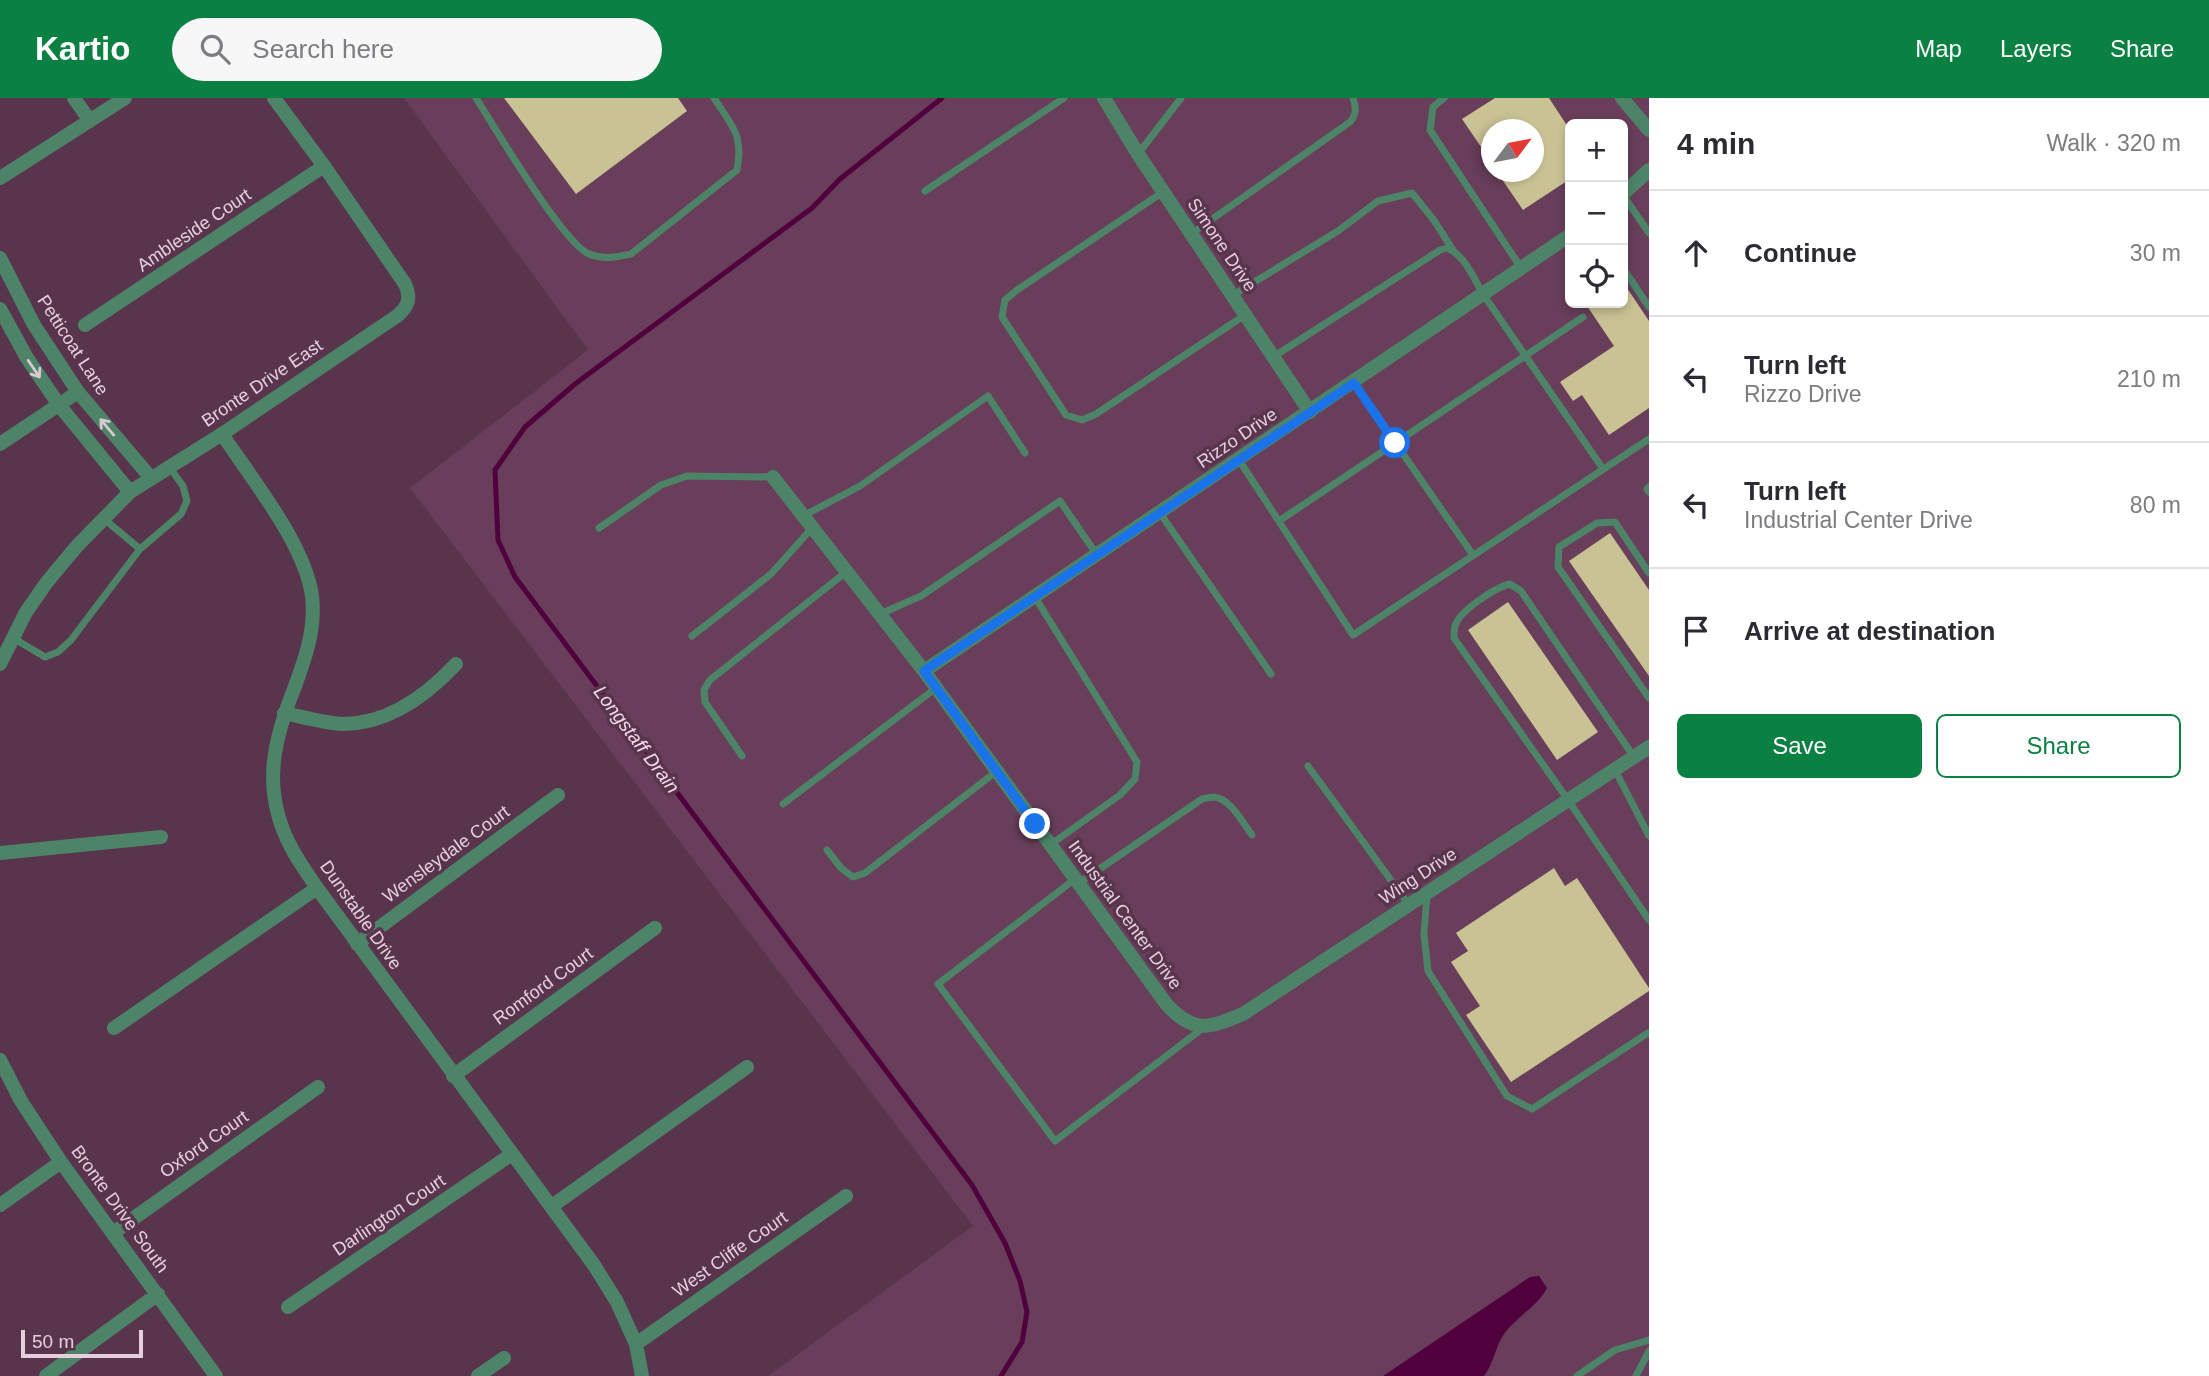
<!DOCTYPE html>
<meta charset="utf-8">
<style>
:root{--surface:#fff;--page:#f7f7f7;--text:#2b2b33;--muted:#7c7c81;--line:#e1e1e2;--accent:#0b8043}
body{margin:0;font-family:Helvetica,sans-serif;background:var(--page);color:var(--text)}
.controls{position:absolute;right:21px;top:21px;display:grid;overflow:hidden;border-radius:10px;box-shadow:0 4px 10px #0003}
.controls button{width:63px;height:63px;display:grid;place-items:center;padding:0;border:0;border-bottom:2px solid var(--line);background:var(--surface);color:var(--text);font:35px sans-serif}
.compass{position:absolute;left:1481px;top:21px;width:63px;height:63px;border-radius:50%;background:var(--surface);box-shadow:0 4px 10px #0003;rotate:58deg}
.scale{position:absolute;left:21px;bottom:18px;width:122px;box-sizing:border-box;padding-left:7px;border:4px solid #e6cfdd;border-top:0;font-size:19px;line-height:24px;white-space:nowrap;color:#e6cfdd;-webkit-text-stroke:5px #59354d;paint-order:stroke}
.stop{position:absolute;width:21px;height:21px;margin:-16px;border:5px solid #1a73e8;border-radius:50%;background:#fff}
.stop.end{background:#1a73e8;border-color:#fff;box-shadow:0 2px 7px #0008}
.list{margin:0;padding:0;list-style:none}
h2{display:flex;justify-content:space-between;align-items:center;height:91px;margin:0;padding:0 28px;font-size:30px}
h2 small{font-size:23px;font-weight:400;color:var(--muted)}
.list li{display:grid;grid-template-columns:46px 1fr auto;gap:21px;align-items:center;box-sizing:border-box;height:126px;padding:0 28px;border-top:2px solid var(--line)}
.list b{display:block;font-size:26px;white-space:nowrap}
.list p{margin:0;font-size:23px;white-space:nowrap;color:var(--muted)}
.list em{font-size:23px;font-style:normal;color:var(--muted)}
.actions{display:flex;gap:14px;padding:21px 28px}
.actions a{flex:1;padding:16px 0;border:2px solid var(--accent);border-radius:10px;text-align:center;font-size:24px;color:var(--accent)}
.actions .main{background:var(--accent);color:#fff}
.icon{flex:none;width:38px;height:38px;fill:none;stroke:currentColor;stroke-width:2;stroke-linecap:round;stroke-linejoin:round}
.map{position:relative;flex:none;width:1649px;height:1278px;overflow:hidden}
header{display:flex;align-items:center;gap:42px;box-sizing:border-box;height:98px;padding:0 35px;background:var(--accent);color:#fff}
header strong{font-size:33px}
nav{display:flex;gap:38px;margin-inline-start:auto;font-size:24px}
.search{width:490px;height:63px;background:var(--page);display:flex;align-items:center;gap:18px;box-sizing:border-box;padding:0 24px;border-radius:38px;color:var(--muted);font-size:26px}
main{display:flex}
aside{flex:1;background:var(--surface)}
.map>svg:first-child{display:block}
.built{fill:#683e5a;fill-rule:evenodd}
.water{fill:#51003e}
.lines{fill:none;stroke-linecap:round;stroke-linejoin:round}
.stream{stroke:#51003e;stroke-width:5}
.building{fill:#c9c294}
.service{stroke:#4d8468;stroke-width:7}
.minor{stroke:#4d8468;stroke-width:14}
.oneway{stroke:#d7c8d1}
.route{stroke:#1a73e8;stroke-width:9}
.labels{text-anchor:middle;stroke-width:7;stroke-linejoin:round;paint-order:stroke}
.street-label{font-size:18px;fill:#e6cfdd;stroke:#59354d}
.water-label{font-size:19px;font-style:italic;fill:#f5d9ea;stroke:#59354d}
</style>
<header>
<strong>Kartio</strong>
<div class="search"><svg class="icon" aria-label="search" viewBox="0 0 24 24"><circle cx="10" cy="10" r="6"/><path d="M15 15l6 6"/></svg>Search here</div>
<nav><a>Map</a><a>Layers</a><a>Share</a></nav>
</header>
<main>
<div class="map">
<svg width="1649" height="1278" viewBox="0 0 1649 1278">
<rect width="100%" height="100%" fill="#59354d"/>
<path class="built" d="M 404,0 L 1649,0 L 1649,1278 L 768,1278 L 973,1128 L 410,390 L 588,252 ZM 1570,26 L 1623,26 L 1623,205 L 1570,205 ZM 1492,32 L 1534,32 L 1534,74 L 1492,74 Z"/>
<path class="water" d="M 1539,1178 L 1547,1190 C 1537,1209 1516,1219 1504,1236 C 1495,1249 1494,1265 1484,1278 L 1383,1278 L 1530,1179 Z"/>
<g class="lines">
<path class="stream" d="M 942,0 L 840,81 L 812,110 L 575,286 L 525,329 L 495,372 L 498,442 L 515,479 L 972,1087 L 1005,1145 L 1020,1183 L 1027,1214 L 1022,1244 L 1001,1278"/>
</g>
<path class="building" d="M 504,0 L 678,0 L 687,13 L 576,96 Z
M 1495,0 L 1549,0 L 1570,32 L 1570,81 L 1523,112 L 1497,74 L 1534,74 L 1534,32 L 1492,32 L 1492,65 L 1462,21 Z
M 1623,184 L 1649,223 L 1649,310 L 1609,337 L 1582,297 L 1573,303 L 1560,284 L 1614,248 L 1585,205 L 1623,205 Z
M 1610,435 L 1649,492 L 1649,578 L 1569,463 Z
M 1508,504 L 1598,634 L 1557,662 L 1468,532 Z
M 1554,770 L 1565,788 L 1577,780 L 1649,890 L 1649,893 L 1511,984 L 1466,917 L 1480,908 L 1451,864 L 1468,853 L 1456,835 Z"/>
<g class="lines">
<path class="service" d="M 476,0 C 495,30 563,145 589,156 C 604,162 617,159 631,156 L 737,72 C 744,37 732,28 714,0
M 1444,0 L 1433,9 L 1430,32 L 1521,170
M 1138,56 L 1181,0
M 925,93 L 1064,0
M 1163,94 L 1017,192 L 1005,202 L 1002,219 L 1066,317 L 1082,322 L 1096,316 L 1245,217
M 1623,97 L 1649,135
M 1191,136 L 1350,24 C 1357,16 1356,9 1353,0
M 1623,170 L 1649,209
M 1233,197 L 1338,133 L 1378,103 L 1412,95 L 1433,121 L 1453,152
M 1273,259 L 1440,152 L 1447,150 C 1465,157 1474,181 1483,196 L 1603,371
M 1354,285 L 1473,457
M 1239,362 L 1353,537 L 1649,341
M 1649,389 L 1647,391 L 1649,394
M 1160,415 L 1271,576
M 803,418 L 860,388 L 988,298 L 1025,355
M 104,421 L 140,451
M 1279,423 L 1583,219
M 599,430 L 661,387 L 687,378 L 773,379
M 1649,475 L 1615,424 L 1597,425 L 1559,449 L 1558,469 L 1649,600
M 1035,499 L 1137,664 L 1135,681 L 1120,697 L 1050,747
M 880,516 L 921,498 L 1060,403 L 1097,457
M 692,538 L 771,476 L 812,430
M 13,540 L 45,559 L 58,554 L 71,542 L 140,451 L 181,416 L 187,403 L 183,388 L 170,370
M 742,658 L 705,604 L 704,592 L 710,582 L 846,474
M 1634,659 L 1521,493 L 1510,486 C 1496,489 1459,513 1455,528 C 1454,531 1454,536 1454,540 L 1568,702 L 1649,822
M 1308,668 L 1409,807
M 1615,672 L 1649,738
M 783,706 L 936,590
M 827,752 L 841,770 L 853,779 L 865,775 L 997,673
M 1075,781 L 938,886 L 1055,1043 L 1203,930
M 1079,785 L 1202,701 C 1206,700 1210,699 1214,699 C 1230,700 1243,725 1252,737
M 1427,796 L 1424,836 L 1428,873 L 1507,998 L 1532,1011 L 1648,935
M 1577,1278 L 1615,1252 L 1649,1242
M 1636,1278 L 1649,1253"/>
<path class="minor" d="M 74,0 L 90,23
M 1104,0 L 1138,56 L 1310,314
M 1622,0 L 1649,32
M 0,80 L 125,0
M 1623,96 L 1649,72
M 0,160 L 34,227 L 78,294 L 151,380
M 0,211 L 27,260 L 59,307 L 130,394
M 85,227 L 324,68
M 222,336 C 251,380 305,446 312,498 C 316,531 305,561 294,591 C 272,646 262,694 291,749 C 298,763 308,776 317,790 L 594,1167 L 617,1204 L 636,1246 L 642,1278
M 0,346 L 78,294
M 773,379 L 924,573 L 1167,907 C 1194,936 1209,930 1243,916 L 1649,649
M 0,566 L 26,514 L 47,484 L 77,448 L 130,394 L 222,336 L 397,218 C 409,208 411,200 405,186 L 324,68 L 274,0
M 924,573 L 1570,137
M 284,615 C 303,619 323,625 343,626 C 388,626 427,597 456,566
M 0,755 L 161,739
M 357,846 L 558,697
M 114,930 L 317,790
M 0,962 L 21,1003 L 61,1064 L 216,1278
M 453,978 L 655,830
M 0,1107 L 61,1064
M 552,1108 L 747,969
M 113,1135 L 318,989
M 288,1209 L 512,1056
M 636,1246 L 846,1098
M 46,1278 L 158,1196
M 478,1278 L 504,1260"/>
</g>
<defs><path id="oneway-shaft" d="M-6 0H5M1.5-3L5.5 0L1.5 3" fill="none" stroke-width="1.6" stroke-linecap="round" stroke-linejoin="round" transform="scale(1.75)"/></defs>
<g class="oneway">
<use href="#oneway-shaft" transform="translate(34 271) rotate(56)"/>
<use href="#oneway-shaft" transform="translate(107 329) rotate(-130)"/>
</g>
<g class="lines">
<path class="route" d="M 1035,726 L 924,573 L 1354,285 L 1395,345"/>
</g>
<g class="labels">
<g class="street-label">
<text transform="translate(194 132) rotate(-34)" y="6">Ambleside Court</text>
<text transform="translate(1222 147) rotate(56)" y="6">Simone Drive</text>
<text transform="translate(73 247) rotate(57)" y="6">Petticoat Lane</text>
<text transform="translate(262 285) rotate(-34)" y="6">Bronte Drive East</text>
<text transform="translate(1237 340) rotate(-34)" y="6">Rizzo Drive</text>
<text transform="translate(446 756) rotate(-36)" y="6">Wensleydale Court</text>
<text transform="translate(1418 778) rotate(-33)" y="6">Wing Drive</text>
<text transform="translate(361 817) rotate(55)" y="6">Dunstable Drive</text>
<text transform="translate(1125 817) rotate(54)" y="6">Industrial Center Drive</text>
<text transform="translate(543 888) rotate(-36)" y="6">Romford Court</text>
<text transform="translate(204 1046) rotate(-35)" y="6">Oxford Court</text>
<text transform="translate(120 1111) rotate(54)" y="6">Bronte Drive South</text>
<text transform="translate(389 1117) rotate(-34)" y="6">Darlington Court</text>
<text transform="translate(730 1156) rotate(-35)" y="6">West Cliffe Court</text>
</g>
<g class="water-label">
<text transform="translate(637 641) rotate(53)" y="7">Longstaff Drain</text>
</g>
</g>
</svg>
<div class="controls">
<button>+</button>
<button>−</button>
<button><svg class="icon" aria-label="locate" viewBox="0 0 24 24"><circle cx="12" cy="12" r="6"/><path d="M12 2v4M12 18v4M2 12h4M18 12h4"/></svg></button>
</div>
<svg class="compass" viewBox="-18 -18 36 36"><path d="M0-13l5 13h-10z" fill="#e53935"/><path d="M0 13l5-13h-10z" fill="#7c7c81"/></svg>
<div class="scale">50 m</div>
<div class="stop" style="left:1395px;top:345px"></div>
<div class="stop end" style="left:1035px;top:726px"></div>
</div>
<aside>
<h2>4 min<small>Walk · 320 m</small></h2>
<ul class="list">
<li><svg class="icon" aria-label="ahead" viewBox="0 0 24 24"><path d="M12 20V5M6 11l6-6 6 6"/></svg><div><b>Continue</b></div><em>30 m</em></li>
<li><svg class="icon" aria-label="left" viewBox="0 0 24 24"><path d="M17 20v-9H6M10 6l-5 5 5 5"/></svg><div><b>Turn left</b><p>Rizzo Drive</p></div><em>210 m</em></li>
<li><svg class="icon" aria-label="left" viewBox="0 0 24 24"><path d="M17 20v-9H6M10 6l-5 5 5 5"/></svg><div><b>Turn left</b><p>Industrial Center Drive</p></div><em>80 m</em></li>
<li><svg class="icon" aria-label="arrive" viewBox="0 0 24 24"><path d="M6 21V4h12l-3 4 3 4H6"/></svg><div><b>Arrive at destination</b></div></li>
</ul>
<div class="actions"><a class="main">Save</a><a>Share</a></div>
</aside>
</main>
